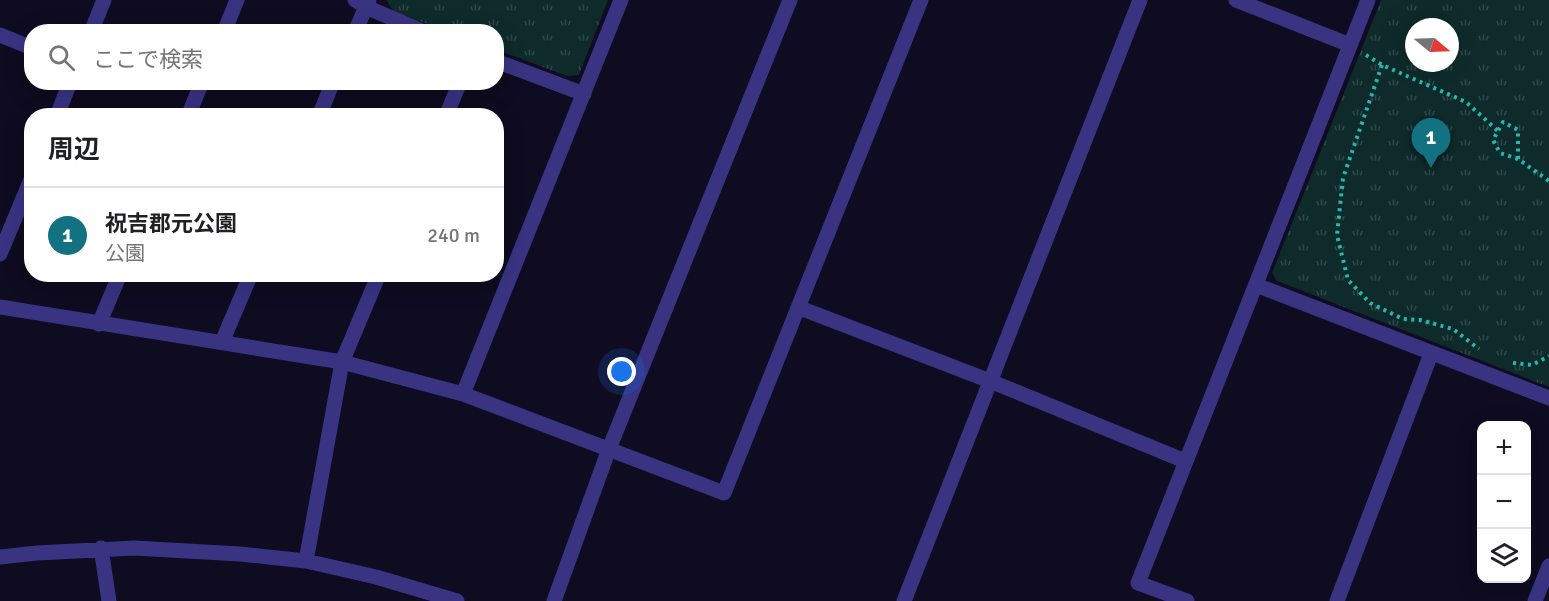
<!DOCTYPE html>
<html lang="ja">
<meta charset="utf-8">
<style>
:root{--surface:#fff;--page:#f6f6f6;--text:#202124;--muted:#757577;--line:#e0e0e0;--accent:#127282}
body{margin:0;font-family:Signika,"Noto Sans JP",sans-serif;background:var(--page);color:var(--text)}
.controls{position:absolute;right:18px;bottom:18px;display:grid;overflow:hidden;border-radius:12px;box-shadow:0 6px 24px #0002}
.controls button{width:54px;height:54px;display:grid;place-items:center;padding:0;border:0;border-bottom:2px solid var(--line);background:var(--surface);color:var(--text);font:30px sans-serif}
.compass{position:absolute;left:1405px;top:18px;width:54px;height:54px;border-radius:50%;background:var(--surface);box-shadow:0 6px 24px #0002;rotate:109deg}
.you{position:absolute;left:622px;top:372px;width:21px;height:21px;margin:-15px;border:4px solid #fff;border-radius:50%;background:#1a73e8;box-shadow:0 0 0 9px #1a73e833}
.badge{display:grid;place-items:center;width:39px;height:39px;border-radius:50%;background:var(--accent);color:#fff;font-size:20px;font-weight:700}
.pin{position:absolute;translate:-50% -50px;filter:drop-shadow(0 2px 3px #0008)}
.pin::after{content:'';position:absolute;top:32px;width:21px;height:18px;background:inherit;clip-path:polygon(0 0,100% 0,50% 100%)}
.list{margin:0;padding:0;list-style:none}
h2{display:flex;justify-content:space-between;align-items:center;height:78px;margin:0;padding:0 24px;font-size:26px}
h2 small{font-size:20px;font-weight:400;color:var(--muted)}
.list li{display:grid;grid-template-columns:39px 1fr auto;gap:18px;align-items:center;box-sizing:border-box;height:96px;padding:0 24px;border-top:2px solid var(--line)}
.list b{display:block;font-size:22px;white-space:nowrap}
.list p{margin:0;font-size:20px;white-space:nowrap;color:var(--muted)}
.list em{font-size:20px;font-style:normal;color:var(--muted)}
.icon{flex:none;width:33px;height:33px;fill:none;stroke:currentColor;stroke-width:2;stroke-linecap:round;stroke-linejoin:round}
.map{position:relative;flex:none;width:1549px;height:601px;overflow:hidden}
.search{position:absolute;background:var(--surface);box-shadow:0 6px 24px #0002;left:24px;top:24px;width:480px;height:66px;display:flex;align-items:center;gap:15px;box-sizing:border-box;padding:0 21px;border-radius:24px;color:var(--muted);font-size:22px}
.panel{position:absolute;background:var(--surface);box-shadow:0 6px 24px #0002;left:24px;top:108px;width:480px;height:174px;border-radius:24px}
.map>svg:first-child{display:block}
.park{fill:url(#park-tufts);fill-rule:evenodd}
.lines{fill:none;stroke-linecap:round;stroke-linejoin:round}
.path{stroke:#26b7b2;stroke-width:4;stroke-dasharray:3 4.5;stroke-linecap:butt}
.minor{stroke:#393382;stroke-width:15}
</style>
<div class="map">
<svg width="1549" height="601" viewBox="0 0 1549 601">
<defs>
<pattern id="park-tufts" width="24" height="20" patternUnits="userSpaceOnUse" patternTransform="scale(1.5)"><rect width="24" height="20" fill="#0e2a2a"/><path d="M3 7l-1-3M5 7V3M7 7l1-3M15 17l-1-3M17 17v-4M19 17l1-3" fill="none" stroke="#30484a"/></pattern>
</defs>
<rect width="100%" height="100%" fill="#0f0b20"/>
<path class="park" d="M 386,0 L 608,0 L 579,75 L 567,76 L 497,50 L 496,32 L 447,31 L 394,12 Z
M 1381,0 L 1549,0 L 1549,387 L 1277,281 L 1272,273 ZM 1414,27 L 1450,27 L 1450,63 L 1414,63 Z"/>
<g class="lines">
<path class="path" d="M 1366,55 L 1382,65 L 1466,102 L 1498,131
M 1382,65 L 1343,178 L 1337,235 L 1348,280 L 1370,303 L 1403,319 L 1420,320 L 1453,329 L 1479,349
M 1518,159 L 1518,130 L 1503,122 L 1493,140 L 1500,153 L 1518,159 L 1549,181
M 1513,363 L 1532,365 L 1549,356"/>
<path class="minor" d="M 355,0 L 366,7 L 424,32
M 1236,0 L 1350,45
M 91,32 L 104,0
M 224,32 L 237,0
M 355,32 L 369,0
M 0,35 L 32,48
M 496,61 L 584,94
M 57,116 L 70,82
M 188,116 L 202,82
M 319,116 L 333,82
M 446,116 L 460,82
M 0,254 L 32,177
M 1256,285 L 1549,398
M 0,307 L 342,362 L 463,394 L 724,493 L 921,0
M 800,308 L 990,381 L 1185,461
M 99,324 L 120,274
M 222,342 L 251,274
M 463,394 L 621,0
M 101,548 L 109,601
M 0,557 L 37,553 L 134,548 L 240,554 L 306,561 L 376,577 L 457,601
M 306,561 L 342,362 L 379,274
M 554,601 L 609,449 L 790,0
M 904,601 L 1140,0
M 1187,601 L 1138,583 L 1368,0
M 1337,601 L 1431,354
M 1535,601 L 1549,566"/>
</g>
</svg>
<div class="controls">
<button>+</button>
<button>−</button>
<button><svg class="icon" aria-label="layers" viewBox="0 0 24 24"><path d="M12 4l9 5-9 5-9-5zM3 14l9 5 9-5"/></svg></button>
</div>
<svg class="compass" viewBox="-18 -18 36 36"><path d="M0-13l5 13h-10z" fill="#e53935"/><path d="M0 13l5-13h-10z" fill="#757577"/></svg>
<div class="you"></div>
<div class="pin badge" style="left:1431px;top:168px">1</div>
<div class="search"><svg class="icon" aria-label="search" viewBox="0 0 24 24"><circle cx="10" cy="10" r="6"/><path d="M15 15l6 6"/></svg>ここで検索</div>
<section class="panel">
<h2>周辺<small></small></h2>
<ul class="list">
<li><span class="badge">1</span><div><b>祝吉郡元公園</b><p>公園</p></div><em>240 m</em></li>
</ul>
</section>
</div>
